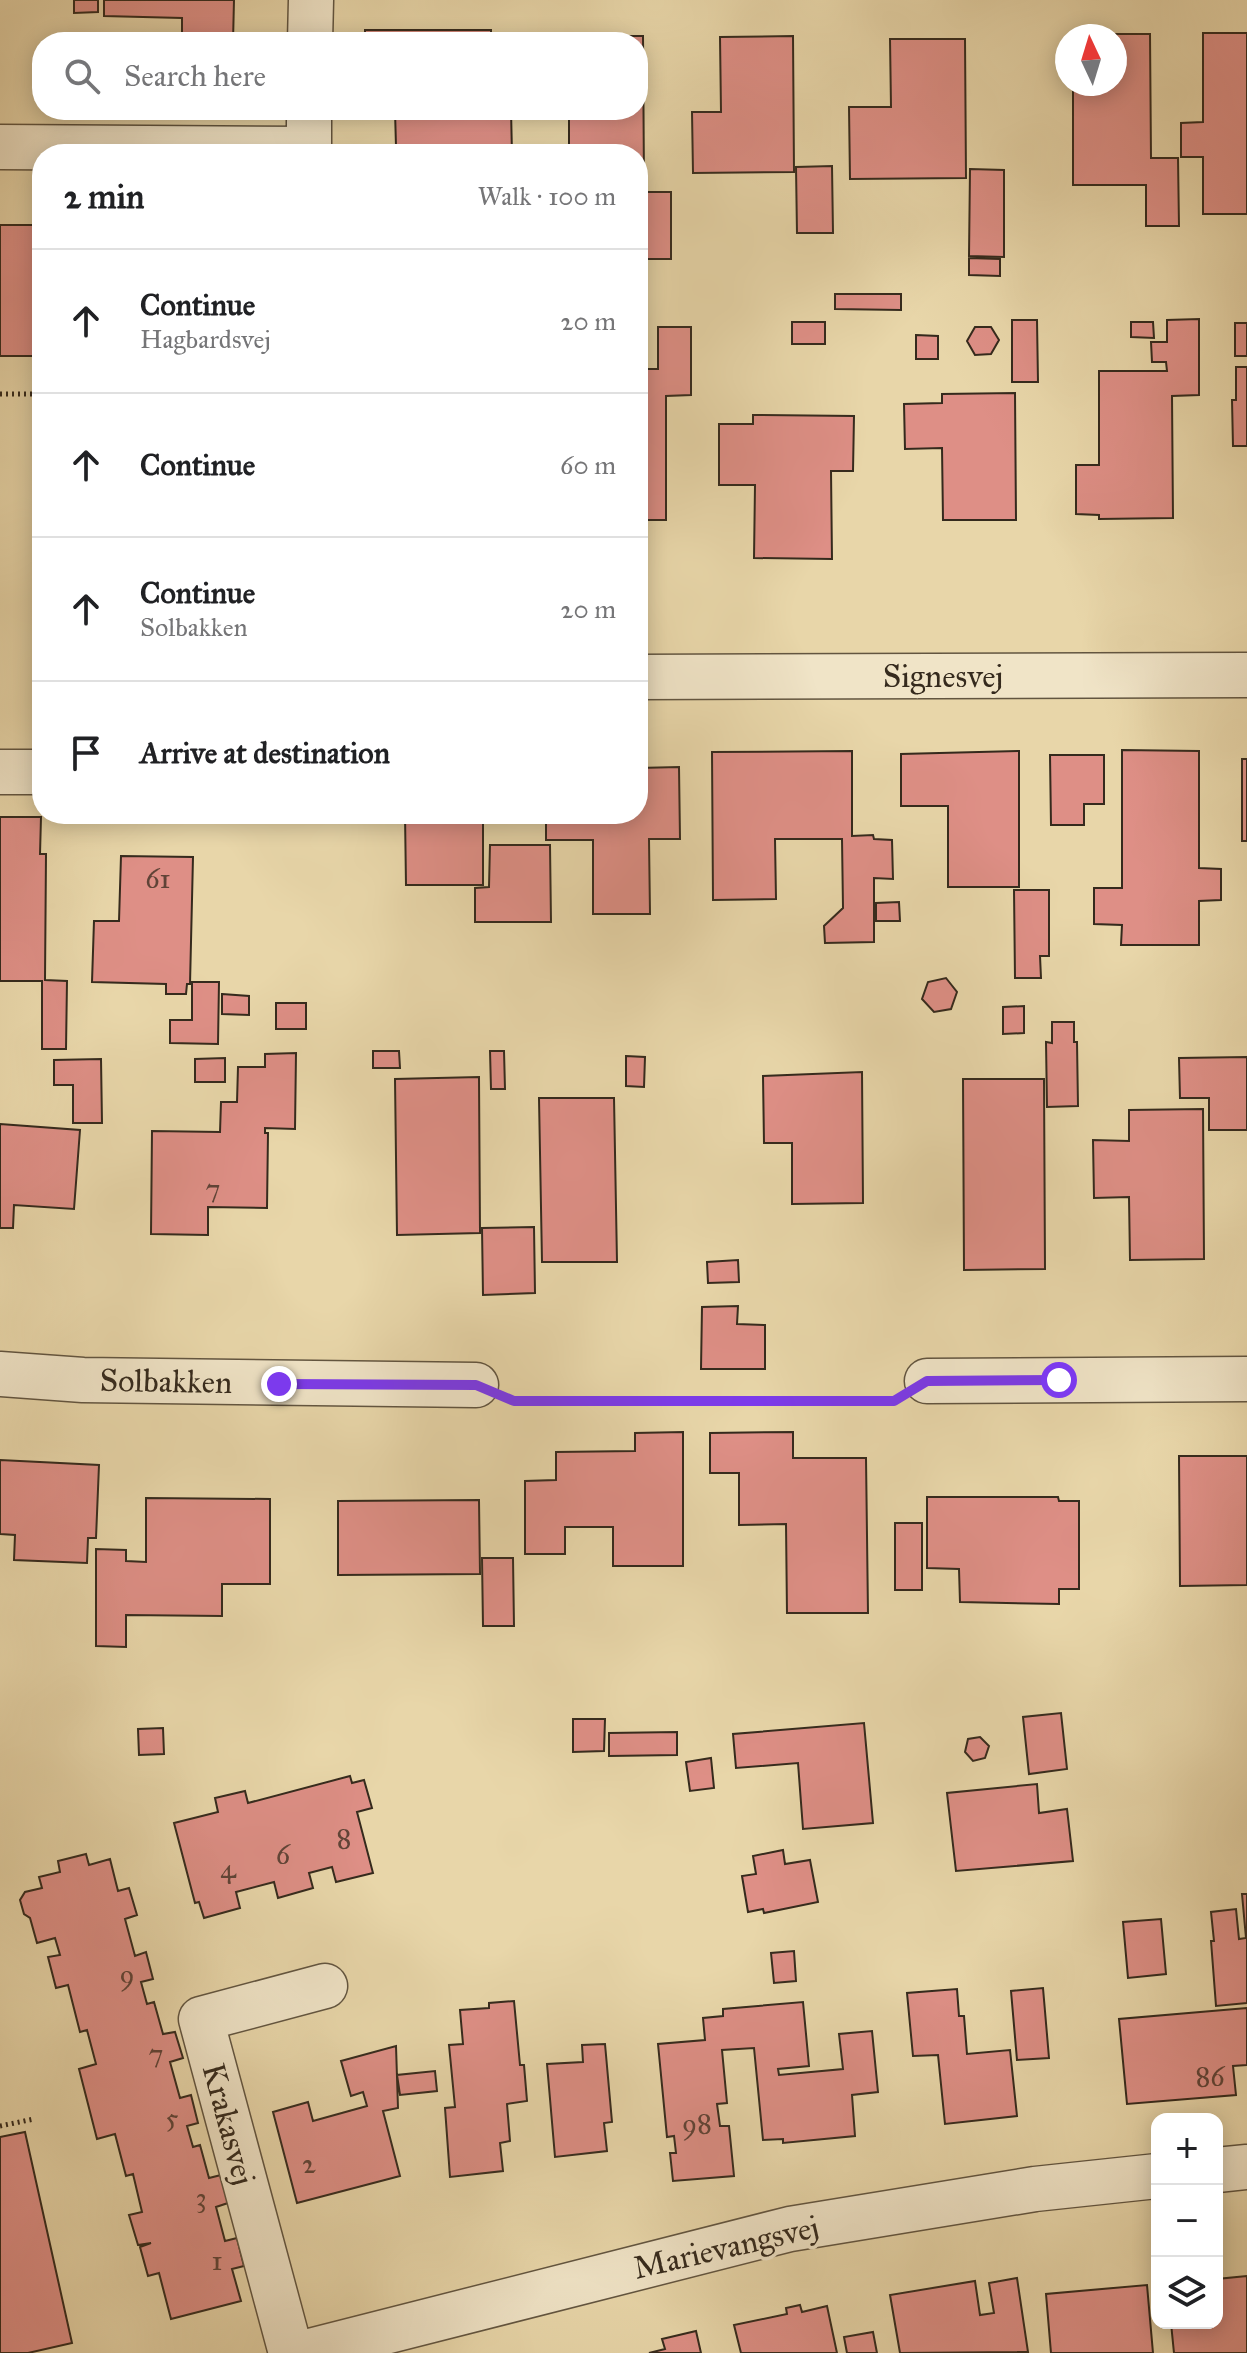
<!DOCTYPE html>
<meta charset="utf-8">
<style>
:root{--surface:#fff;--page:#f2f2f2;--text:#202124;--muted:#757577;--line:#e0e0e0}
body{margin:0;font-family:"IM FELL Great Primer",serif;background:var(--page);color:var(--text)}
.controls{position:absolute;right:24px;bottom:24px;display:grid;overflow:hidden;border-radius:16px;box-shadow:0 4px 20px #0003}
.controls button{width:72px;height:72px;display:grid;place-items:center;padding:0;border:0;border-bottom:2px solid var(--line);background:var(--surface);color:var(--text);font:40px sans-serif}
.compass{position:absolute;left:1055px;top:24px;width:72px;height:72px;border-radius:50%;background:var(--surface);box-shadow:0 4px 20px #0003;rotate:356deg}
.stop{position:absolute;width:24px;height:24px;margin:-18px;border:6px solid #7c3aed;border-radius:50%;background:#fff}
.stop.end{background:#7c3aed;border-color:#fff;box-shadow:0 2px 8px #0008}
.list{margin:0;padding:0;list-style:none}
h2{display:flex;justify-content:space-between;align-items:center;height:104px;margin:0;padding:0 32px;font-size:34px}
h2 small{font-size:26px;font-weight:400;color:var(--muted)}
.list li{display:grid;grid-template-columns:52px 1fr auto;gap:24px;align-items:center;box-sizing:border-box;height:144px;padding:0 32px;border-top:2px solid var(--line)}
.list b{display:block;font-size:30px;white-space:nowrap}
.list p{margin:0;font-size:26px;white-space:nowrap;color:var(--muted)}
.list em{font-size:26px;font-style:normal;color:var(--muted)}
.icon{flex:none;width:44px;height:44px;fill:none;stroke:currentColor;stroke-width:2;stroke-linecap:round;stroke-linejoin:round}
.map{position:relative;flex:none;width:1247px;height:2353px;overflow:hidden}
.search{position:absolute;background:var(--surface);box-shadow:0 4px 20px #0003;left:32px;top:32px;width:616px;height:88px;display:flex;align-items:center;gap:20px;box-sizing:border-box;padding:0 28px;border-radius:32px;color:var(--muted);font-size:30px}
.panel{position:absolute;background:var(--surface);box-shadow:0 4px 20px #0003;left:32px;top:144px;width:616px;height:680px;border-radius:32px}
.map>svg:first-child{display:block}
.building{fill:#de8f86;stroke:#352a1d;stroke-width:2}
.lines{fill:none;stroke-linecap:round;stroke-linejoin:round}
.minor-casing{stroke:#625540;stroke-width:47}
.path{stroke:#352a1d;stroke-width:5;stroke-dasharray:2 4;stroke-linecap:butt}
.minor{stroke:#f0e4c7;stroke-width:44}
.route{stroke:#7c3aed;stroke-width:10}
.labels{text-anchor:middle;stroke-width:7;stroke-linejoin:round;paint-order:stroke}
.number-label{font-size:28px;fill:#5f4337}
.street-label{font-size:32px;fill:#352a1d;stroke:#f0e4c7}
</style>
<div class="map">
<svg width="1247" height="2353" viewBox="0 0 1247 2353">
<rect width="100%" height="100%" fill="#e8d6a9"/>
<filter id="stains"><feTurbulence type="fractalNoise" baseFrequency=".0025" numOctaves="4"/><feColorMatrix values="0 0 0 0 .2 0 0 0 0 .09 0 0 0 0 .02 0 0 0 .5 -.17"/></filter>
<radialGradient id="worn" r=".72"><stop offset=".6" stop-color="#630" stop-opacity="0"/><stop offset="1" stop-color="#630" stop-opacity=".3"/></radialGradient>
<path class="building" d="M 74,0 L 98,0 L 98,12 L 74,13 Z
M 104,0 L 234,0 L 233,42 L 182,42 L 182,18 L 104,16 Z
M 365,30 L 491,30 L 491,42 L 365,42 Z
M 1203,33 L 1247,33 L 1247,214 L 1203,214 L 1203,157 L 1181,157 L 1181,123 L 1203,122 Z
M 1073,34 L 1150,34 L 1151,158 L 1178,158 L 1179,226 L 1146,226 L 1146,185 L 1073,185 L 1073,84 L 1115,84 L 1115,36 L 1073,36 Z
M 568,36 L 643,36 L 644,182 L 638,182 L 638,154 L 569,154 L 569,110 L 638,110 L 638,42 L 568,42 Z
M 793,36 L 794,172 L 693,173 L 692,112 L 721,112 L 720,37 Z
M 890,39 L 965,39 L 966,178 L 850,179 L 849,107 L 891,107 Z
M 365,110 L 511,110 L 512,154 L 486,154 L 486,149 L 429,150 L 429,146 L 396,146 L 395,111 Z
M 832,166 L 833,233 L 797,233 L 796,167 Z
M 970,169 L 1004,170 L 1004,257 L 969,256 Z
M 643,192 L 671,192 L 671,259 L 643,259 Z
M 0,225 L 42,225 L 42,356 L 0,356 Z
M 969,258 L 1000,259 L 1000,276 L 969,275 Z
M 835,294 L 901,294 L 901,310 L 835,309 Z
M 1199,319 L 1199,395 L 1172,396 L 1173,518 L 1099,519 L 1099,515 L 1076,514 L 1076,465 L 1099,465 L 1099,371 L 1167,371 L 1166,362 L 1152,362 L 1151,342 L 1167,342 L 1167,320 Z
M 1012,320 L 1037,320 L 1038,382 L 1012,382 Z
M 792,322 L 825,322 L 825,344 L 792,344 Z
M 1131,322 L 1153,322 L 1154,338 L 1131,337 Z
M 1235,323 L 1247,323 L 1247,356 L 1235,356 Z
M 658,327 L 691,327 L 691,395 L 666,396 L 666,520 L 638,520 L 638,369 L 658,369 Z
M 975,327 L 991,327 L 999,340 L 991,354 L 975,355 L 967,341 Z
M 916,335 L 938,336 L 938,359 L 916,359 Z
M 1236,367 L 1247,367 L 1247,446 L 1233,446 L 1232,400 L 1236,400 Z
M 1015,393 L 1016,520 L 943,520 L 942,448 L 905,449 L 904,404 L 942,403 L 942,394 Z
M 753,415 L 854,416 L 853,471 L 831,471 L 832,559 L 754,558 L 755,485 L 719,485 L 719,424 L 753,424 Z
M 1122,750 L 1199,751 L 1199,868 L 1221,869 L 1221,900 L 1199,901 L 1199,945 L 1121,945 L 1122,925 L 1094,924 L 1094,888 L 1122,888 Z
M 852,751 L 852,836 L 873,835 L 874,839 L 892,840 L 893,879 L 874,878 L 874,942 L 825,943 L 824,926 L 843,908 L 842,839 L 775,839 L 776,899 L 713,900 L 712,752 Z
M 1019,751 L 1019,887 L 948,887 L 948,806 L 901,806 L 901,754 Z
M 1050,755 L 1104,755 L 1104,804 L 1084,804 L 1084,825 L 1051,825 Z
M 1242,759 L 1247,759 L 1247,841 L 1242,841 Z
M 679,767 L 680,839 L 649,839 L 650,914 L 593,914 L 593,840 L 546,840 L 546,814 L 638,814 L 638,768 Z
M 405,814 L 483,814 L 483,885 L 406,885 Z
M 0,817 L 41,817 L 40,854 L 46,854 L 45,980 L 67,981 L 66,1049 L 42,1049 L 42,981 L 0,981 Z
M 490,845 L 550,845 L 551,922 L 475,922 L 475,888 L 489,887 Z
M 121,856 L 193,857 L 190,984 L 187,984 L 186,994 L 166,994 L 166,984 L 92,982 L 94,921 L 119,921 Z
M 1014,890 L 1049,890 L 1049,956 L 1040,956 L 1041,978 L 1015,978 Z
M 899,902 L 900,921 L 876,921 L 876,903 Z
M 946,978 L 957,992 L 951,1009 L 934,1012 L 922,999 L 928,982 Z
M 192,982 L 219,982 L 218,1044 L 170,1043 L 170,1020 L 192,1020 Z
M 222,994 L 249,996 L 249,1015 L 222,1014 Z
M 276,1003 L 306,1003 L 306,1029 L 276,1029 Z
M 1024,1006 L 1024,1033 L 1003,1034 L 1003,1007 Z
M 1052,1022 L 1074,1022 L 1074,1042 L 1077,1042 L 1078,1106 L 1047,1107 L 1046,1042 L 1052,1043 Z
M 373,1051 L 399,1051 L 400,1068 L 373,1068 Z
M 490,1051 L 504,1051 L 505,1089 L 491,1089 Z
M 296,1053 L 295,1129 L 265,1128 L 265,1133 L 268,1133 L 267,1208 L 208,1207 L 208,1235 L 151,1234 L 152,1131 L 220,1132 L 221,1102 L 237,1102 L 238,1067 L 265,1067 L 265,1054 Z
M 626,1056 L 645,1057 L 644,1087 L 626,1086 Z
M 1247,1057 L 1247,1130 L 1209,1130 L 1209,1098 L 1180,1098 L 1179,1058 Z
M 225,1058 L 225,1082 L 195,1082 L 195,1059 Z
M 101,1059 L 102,1123 L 73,1123 L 73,1085 L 54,1085 L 54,1060 Z
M 862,1072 L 863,1203 L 792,1204 L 792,1143 L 764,1143 L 763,1076 Z
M 479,1077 L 480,1233 L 397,1235 L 395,1079 Z
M 963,1079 L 1044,1079 L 1045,1269 L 964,1270 Z
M 539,1098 L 614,1098 L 617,1262 L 542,1262 Z
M 1203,1109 L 1204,1259 L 1130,1260 L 1129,1197 L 1094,1198 L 1093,1140 L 1129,1141 L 1129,1110 Z
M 0,1124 L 80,1130 L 74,1209 L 14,1205 L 13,1228 L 0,1228 Z
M 534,1227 L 535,1293 L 483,1295 L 482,1228 Z
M 738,1260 L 739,1282 L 708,1283 L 707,1262 Z
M 738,1306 L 737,1324 L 765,1325 L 765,1369 L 701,1369 L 702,1307 Z
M 683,1432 L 683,1566 L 613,1566 L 613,1527 L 565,1527 L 565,1554 L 525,1554 L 525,1481 L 556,1480 L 556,1452 L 635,1451 L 635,1433 Z
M 793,1432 L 793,1458 L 866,1458 L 868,1613 L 787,1613 L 786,1524 L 739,1525 L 739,1473 L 710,1473 L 710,1433 Z
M 1179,1456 L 1247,1456 L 1247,1585 L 1180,1586 Z
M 0,1460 L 99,1465 L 96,1538 L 88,1538 L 87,1563 L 14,1560 L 15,1535 L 0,1534 Z
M 927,1497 L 1058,1497 L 1059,1501 L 1079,1501 L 1079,1589 L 1059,1589 L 1059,1604 L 960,1602 L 959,1569 L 927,1568 Z
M 146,1498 L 270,1499 L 270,1584 L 222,1584 L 222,1616 L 126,1615 L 126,1647 L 96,1646 L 96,1549 L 126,1550 L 126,1561 L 146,1562 Z
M 479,1500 L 480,1574 L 338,1575 L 338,1501 Z
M 895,1523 L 922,1523 L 922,1590 L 895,1590 Z
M 482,1558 L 513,1558 L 514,1626 L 483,1626 Z
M 1061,1713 L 1067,1769 L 1029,1774 L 1023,1717 Z
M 573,1719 L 605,1719 L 604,1751 L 573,1752 Z
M 864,1723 L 873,1823 L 803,1829 L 798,1763 L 736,1768 L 733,1734 Z
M 163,1728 L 164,1754 L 139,1755 L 138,1729 Z
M 677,1732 L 677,1755 L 609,1756 L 609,1733 Z
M 980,1737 L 989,1746 L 985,1758 L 973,1761 L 965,1752 L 968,1739 Z
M 711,1758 L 714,1788 L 690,1791 L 686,1762 Z
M 350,1776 L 352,1783 L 364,1780 L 372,1808 L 357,1812 L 373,1873 L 336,1882 L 332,1867 L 309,1873 L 313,1888 L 278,1898 L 274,1882 L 236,1892 L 240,1908 L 204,1918 L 199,1902 L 195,1903 L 174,1823 L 218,1812 L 215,1798 L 245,1791 L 248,1803 Z
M 1037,1784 L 1039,1813 L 1067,1809 L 1073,1861 L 956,1871 L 947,1793 Z
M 783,1850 L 785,1864 L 810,1860 L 818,1902 L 764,1913 L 763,1909 L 748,1912 L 742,1876 L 756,1874 L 753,1856 Z
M 86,1854 L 89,1865 L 110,1859 L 118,1891 L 129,1888 L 137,1915 L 125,1919 L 135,1956 L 146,1952 L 153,1979 L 141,1982 L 147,2004 L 154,2002 L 163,2034 L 175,2032 L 183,2058 L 170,2062 L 180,2098 L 191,2095 L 198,2123 L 187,2126 L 193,2147 L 200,2145 L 209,2178 L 221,2175 L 228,2203 L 216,2207 L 225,2241 L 237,2238 L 244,2266 L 232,2269 L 241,2301 L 171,2319 L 159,2273 L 148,2276 L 140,2247 L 151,2243 L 138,2245 L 129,2215 L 142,2212 L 133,2174 L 126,2176 L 115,2134 L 97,2139 L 79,2069 L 96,2064 L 87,2030 L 80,2032 L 68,1985 L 56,1988 L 48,1957 L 60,1955 L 55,1938 L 37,1943 L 30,1918 L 24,1914 L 20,1900 L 25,1892 L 42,1888 L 39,1877 L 60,1872 L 58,1861 Z
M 1242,1894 L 1247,1894 L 1247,2003 L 1216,2006 L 1211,1941 L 1214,1941 L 1211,1912 L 1236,1909 L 1239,1939 L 1246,1938 Z
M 1161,1919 L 1166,1974 L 1128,1978 L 1123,1922 Z
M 794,1951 L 796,1981 L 774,1983 L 771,1953 Z
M 1043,1988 L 1049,2058 L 1017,2060 L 1011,1991 Z
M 957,1989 L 959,2016 L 964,2016 L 967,2054 L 1010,2050 L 1017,2116 L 945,2124 L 938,2055 L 913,2056 L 907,1993 Z
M 514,2001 L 520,2065 L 524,2065 L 527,2101 L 507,2104 L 510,2141 L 500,2143 L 503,2171 L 450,2177 L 445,2108 L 455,2107 L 449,2045 L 463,2044 L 460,2010 L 489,2008 L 489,2003 Z
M 803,2002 L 809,2066 L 778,2069 L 779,2075 L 843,2069 L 839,2034 L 872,2031 L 878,2092 L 852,2095 L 855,2136 L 783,2143 L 783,2139 L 763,2140 L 754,2048 L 722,2050 L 727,2103 L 717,2104 L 720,2126 L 729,2126 L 734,2176 L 673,2181 L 670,2153 L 676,2153 L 674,2136 L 667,2137 L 658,2044 L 705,2040 L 703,2018 L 723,2016 L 723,2009 Z
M 1247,2008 L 1247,2065 L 1233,2066 L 1236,2095 L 1127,2104 L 1119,2019 Z
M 605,2044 L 612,2122 L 604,2123 L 607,2151 L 555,2157 L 547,2064 L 583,2062 L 582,2045 Z
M 396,2046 L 398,2108 L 383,2111 L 400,2176 L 297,2203 L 273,2112 L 308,2102 L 313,2121 L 367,2106 L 363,2092 L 351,2096 L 341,2061 Z
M 435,2071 L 437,2091 L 400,2095 L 397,2075 Z
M 25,2132 L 72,2343 L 28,2353 L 0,2353 L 0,2137 Z
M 1247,2276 L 1247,2353 L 1174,2353 L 1171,2323 L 1217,2323 L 1217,2279 Z
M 1017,2278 L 1028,2352 L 900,2353 L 890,2295 L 975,2281 L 980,2315 L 994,2313 L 989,2283 Z
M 1147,2285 L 1153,2353 L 1051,2353 L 1046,2294 Z
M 800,2305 L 802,2312 L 827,2306 L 837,2353 L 741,2353 L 734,2325 L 787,2314 L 786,2308 Z
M 696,2331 L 701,2353 L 649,2353 L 665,2349 L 662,2339 Z
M 873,2332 L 877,2353 L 847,2353 L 844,2337 Z"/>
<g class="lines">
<defs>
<path id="minor" d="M 310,42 L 311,0
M 0,147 L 309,149
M 309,154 L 309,110
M 638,677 L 1247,675
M 0,772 L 42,772
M 0,1374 L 83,1380 L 476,1385
M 927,1381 L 1247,1379
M 1217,2170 L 1247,2167
M 291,2353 L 201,2019 L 325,1986
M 302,2353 L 790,2229 L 1035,2189 L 1157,2176"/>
</defs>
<use href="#minor" class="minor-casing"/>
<path class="path" d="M 0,394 L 42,394
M 522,1401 L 884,1401
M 0,2126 L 34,2119"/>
<use href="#minor" class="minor"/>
</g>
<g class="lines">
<path class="route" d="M 279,1384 L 476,1385 L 514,1401 L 894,1401 L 927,1381 L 1059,1380"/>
</g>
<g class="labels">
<g class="number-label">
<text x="158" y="888">61</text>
<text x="213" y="1198">7</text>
<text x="344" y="1848">8</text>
<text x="283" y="1864">6</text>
<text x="228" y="1878">4</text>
<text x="127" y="1984">9</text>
<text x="156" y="2063">7</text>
<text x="1210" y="2086">86</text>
<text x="172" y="2127">5</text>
<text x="697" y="2133">98</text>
<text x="309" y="2173">2</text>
<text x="201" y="2207">3</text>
<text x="217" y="2270">1</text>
</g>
<g class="street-label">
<text x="943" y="687">Signesvej</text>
<text transform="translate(166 1381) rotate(1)" y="11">Solbakken</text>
<text transform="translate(229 2124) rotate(75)" y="11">Krakasvej</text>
<text transform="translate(726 2247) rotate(-13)" y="11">Marievangsvej</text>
</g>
</g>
<rect width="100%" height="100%" filter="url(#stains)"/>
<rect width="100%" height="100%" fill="url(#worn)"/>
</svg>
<div class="controls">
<button>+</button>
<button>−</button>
<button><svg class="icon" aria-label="layers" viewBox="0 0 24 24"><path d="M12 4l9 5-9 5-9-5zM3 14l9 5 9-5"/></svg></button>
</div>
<svg class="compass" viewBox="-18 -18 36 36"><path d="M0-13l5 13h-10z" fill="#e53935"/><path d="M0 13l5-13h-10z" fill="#757577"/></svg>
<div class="stop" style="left:1059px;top:1380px"></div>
<div class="stop end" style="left:279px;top:1384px"></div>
<div class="search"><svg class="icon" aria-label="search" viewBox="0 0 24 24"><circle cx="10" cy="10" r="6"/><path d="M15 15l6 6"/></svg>Search here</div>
<section class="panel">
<h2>2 min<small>Walk · 100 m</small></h2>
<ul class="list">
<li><svg class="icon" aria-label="ahead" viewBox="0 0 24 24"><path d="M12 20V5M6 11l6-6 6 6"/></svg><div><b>Continue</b><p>Hagbardsvej</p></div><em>20 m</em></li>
<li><svg class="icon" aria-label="ahead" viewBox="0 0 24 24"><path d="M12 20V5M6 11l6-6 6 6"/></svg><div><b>Continue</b></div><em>60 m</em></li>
<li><svg class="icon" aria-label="ahead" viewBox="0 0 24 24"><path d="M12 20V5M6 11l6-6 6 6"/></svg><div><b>Continue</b><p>Solbakken</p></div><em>20 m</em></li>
<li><svg class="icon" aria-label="arrive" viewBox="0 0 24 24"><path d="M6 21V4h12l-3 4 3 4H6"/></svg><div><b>Arrive at destination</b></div></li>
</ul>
</section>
</div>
